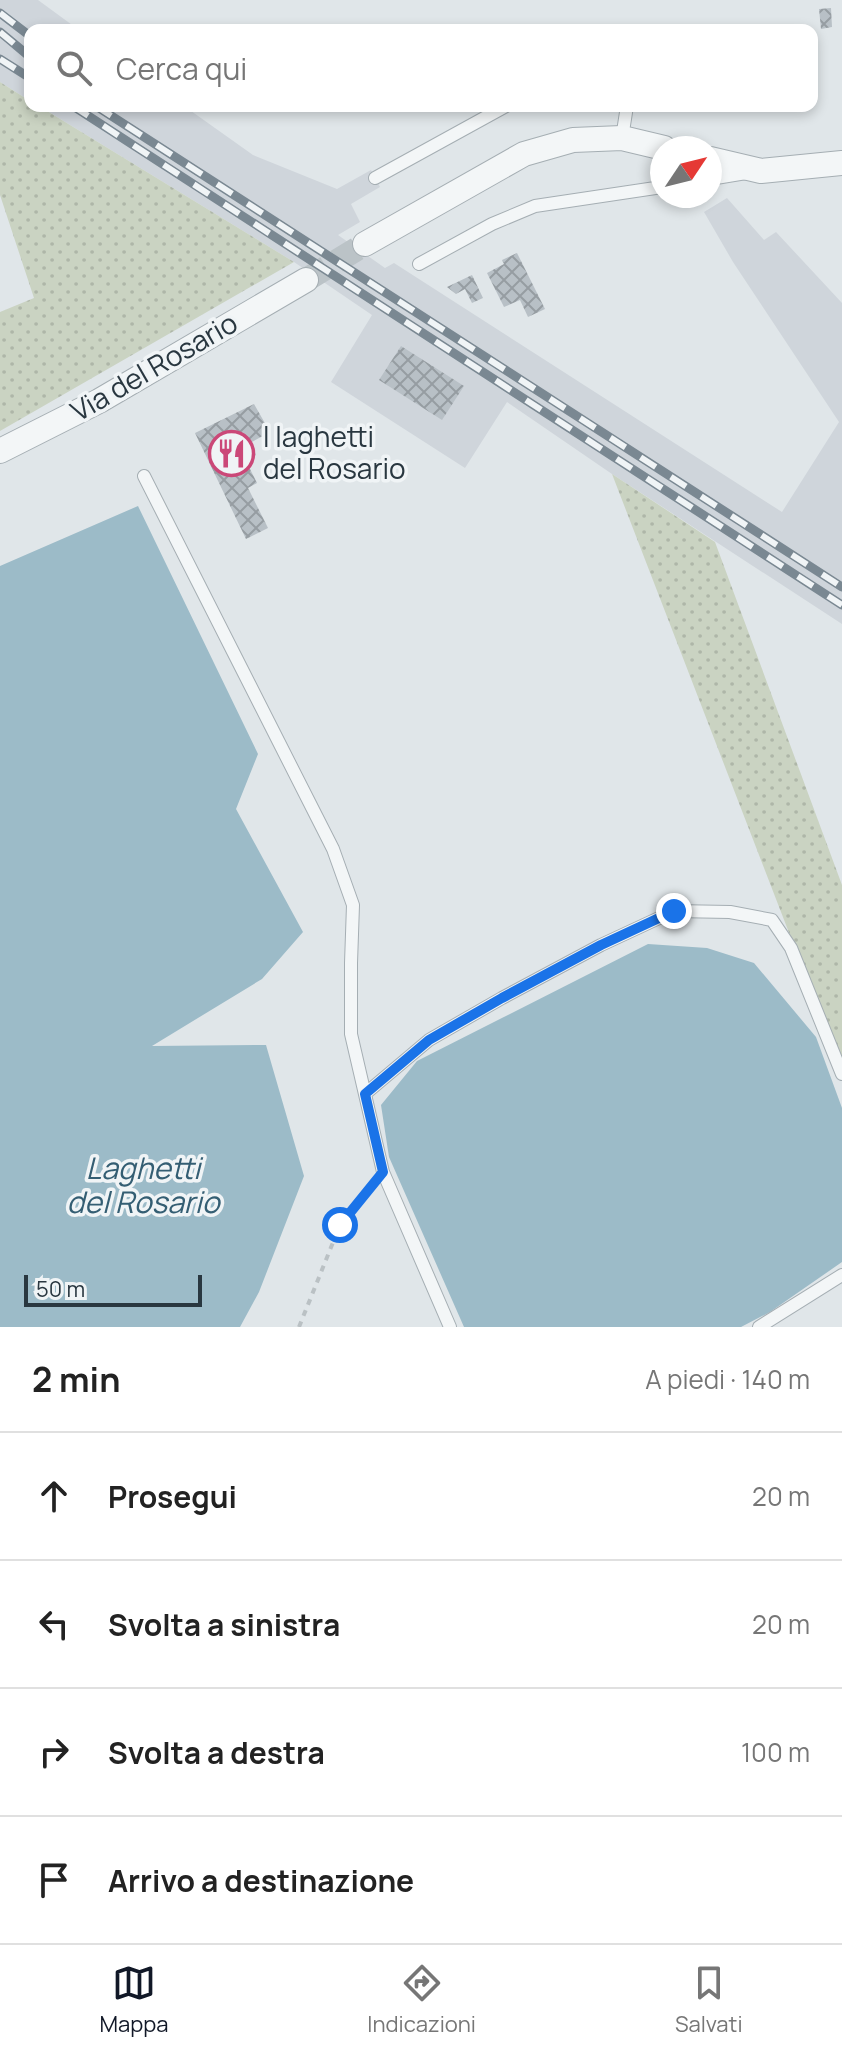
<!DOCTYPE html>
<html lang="it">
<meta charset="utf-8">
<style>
:root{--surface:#fff;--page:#f2f2f2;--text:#222;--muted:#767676;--line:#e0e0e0;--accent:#111827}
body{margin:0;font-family:Manrope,sans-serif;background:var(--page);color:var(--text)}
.compass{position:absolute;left:650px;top:136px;width:72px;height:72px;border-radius:50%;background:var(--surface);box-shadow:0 4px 12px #0003;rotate:55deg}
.scale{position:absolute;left:24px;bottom:20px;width:178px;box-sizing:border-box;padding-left:8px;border:4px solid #293740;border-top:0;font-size:22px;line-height:28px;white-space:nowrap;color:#293740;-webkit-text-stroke:6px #f0f4f6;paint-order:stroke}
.stop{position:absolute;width:24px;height:24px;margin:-18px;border:6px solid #1a73e8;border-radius:50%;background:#fff}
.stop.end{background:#1a73e8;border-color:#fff;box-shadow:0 2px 8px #0008}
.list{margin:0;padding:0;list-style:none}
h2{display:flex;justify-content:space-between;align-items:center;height:104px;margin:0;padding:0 32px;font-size:34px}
h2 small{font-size:26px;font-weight:400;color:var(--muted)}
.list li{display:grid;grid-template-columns:52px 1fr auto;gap:24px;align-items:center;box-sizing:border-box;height:128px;padding:0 32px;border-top:2px solid var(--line)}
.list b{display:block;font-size:30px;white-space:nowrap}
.list em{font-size:26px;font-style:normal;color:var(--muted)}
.icon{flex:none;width:44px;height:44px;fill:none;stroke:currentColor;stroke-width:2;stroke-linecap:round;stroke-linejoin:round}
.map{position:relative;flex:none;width:842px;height:1327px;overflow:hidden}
.search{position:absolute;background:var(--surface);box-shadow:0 4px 12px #0003;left:24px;right:24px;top:24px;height:88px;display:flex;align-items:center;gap:20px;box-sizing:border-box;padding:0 28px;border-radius:16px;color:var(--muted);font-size:30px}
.sheet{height:616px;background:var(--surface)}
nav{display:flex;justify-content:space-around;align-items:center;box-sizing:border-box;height:112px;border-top:2px solid var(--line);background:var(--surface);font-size:22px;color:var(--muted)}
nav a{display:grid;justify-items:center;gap:4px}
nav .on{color:var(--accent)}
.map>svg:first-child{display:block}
.built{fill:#cfd5db}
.grass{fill:url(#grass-dots)}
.water{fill:#9cbbc8}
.building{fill:url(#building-cross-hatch)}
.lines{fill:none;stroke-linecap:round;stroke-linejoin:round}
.street-tunnel{stroke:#bbc3c7;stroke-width:24;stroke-dasharray:24 12;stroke-linecap:butt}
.lane-casing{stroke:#a5aeb3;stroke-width:14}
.street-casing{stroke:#a5aeb3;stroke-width:26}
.path{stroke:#bac1c4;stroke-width:4;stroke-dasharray:6 6;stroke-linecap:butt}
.lane{stroke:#f3f6f7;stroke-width:12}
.street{stroke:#f3f6f7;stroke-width:24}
.rail-casing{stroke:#7a8892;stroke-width:9}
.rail{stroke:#f0f4f6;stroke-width:6;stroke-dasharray:18;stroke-linecap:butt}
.route{stroke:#1a73e8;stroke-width:10}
.labels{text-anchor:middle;stroke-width:7;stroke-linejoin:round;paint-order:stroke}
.street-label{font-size:28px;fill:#293740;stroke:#f0f4f6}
.poi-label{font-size:28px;fill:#293740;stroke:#f0f4f6;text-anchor:start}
.water-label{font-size:30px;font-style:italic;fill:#345e73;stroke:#f0f4f6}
</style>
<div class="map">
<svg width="842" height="1327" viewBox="0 0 842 1327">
<defs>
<pattern id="grass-dots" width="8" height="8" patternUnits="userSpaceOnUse" patternTransform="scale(2)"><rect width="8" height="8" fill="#cad3c2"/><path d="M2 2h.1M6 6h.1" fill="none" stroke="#aeb6a8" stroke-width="1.8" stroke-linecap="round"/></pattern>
<pattern id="building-cross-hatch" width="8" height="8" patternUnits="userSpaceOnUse" patternTransform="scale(2)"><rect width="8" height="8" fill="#b8c0c6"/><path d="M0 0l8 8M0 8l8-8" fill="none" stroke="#969da2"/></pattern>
</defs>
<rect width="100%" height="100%" fill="#e0e6e9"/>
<path class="built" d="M 0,0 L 38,0 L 79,30 L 30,30 L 30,101 L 0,82 Z
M 39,106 L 184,106 L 253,155 L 337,189 L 371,170 L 380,187 L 351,204 L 360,222 L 338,235 L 385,268 L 394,263 L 782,512 L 839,422 L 733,262 L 704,212 L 727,198 L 764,240 L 776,232 L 842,303 L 842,624 L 612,474 L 507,402 L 465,468 L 331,382 L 372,315 L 294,262 Z"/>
<path class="grass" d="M 0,82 L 30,101 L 30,106 L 39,106 L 294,262 L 0,431 L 0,312 L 34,298 L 0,195 Z
M 612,474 L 715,542 L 842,885 L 842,1070 Z"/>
<path class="water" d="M 138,506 L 258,754 L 236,809 L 303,932 L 262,979 L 152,1046 L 266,1045 L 304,1176 L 259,1292 L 240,1327 L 0,1327 L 0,566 Z
M 648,944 L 707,948 L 754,963 L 816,1037 L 842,1108 L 842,1262 L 770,1312 L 741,1327 L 464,1327 L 389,1157 L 381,1105 L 417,1061 Z"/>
<path class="building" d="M 831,8 L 832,27 L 821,29 L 819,9 Z
M 517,253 L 545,309 L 528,317 L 520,300 L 504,307 L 487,273 L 504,264 L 502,260 Z
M 472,275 L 483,298 L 472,303 L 465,289 L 456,294 L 447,287 Z
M 401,346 L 464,386 L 442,420 L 379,380 Z
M 254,404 L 270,432 L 250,443 L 256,455 L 246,461 L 257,483 L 248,488 L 268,528 L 246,539 L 195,433 Z"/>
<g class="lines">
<path class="street-tunnel" d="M 306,280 L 365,244"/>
<defs>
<path id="lane" d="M 622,138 L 627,106
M 375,178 L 506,106
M 710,179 L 746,173
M 419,264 L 492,224 L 535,206 L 662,187
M 144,476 L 333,849 L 353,905 L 351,963 L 351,1034 L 383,1172 L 450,1327
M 365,1094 L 429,1040 L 502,998 L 601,945 L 674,911 L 730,912 L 772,920 L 791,948 L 842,1074
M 759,1327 L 842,1275"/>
<path id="street" d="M 710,159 L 761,171 L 842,163
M 365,244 L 524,154 L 573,140 L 622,138 L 664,148
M 0,451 L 99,401 L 306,280"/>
</defs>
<use href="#lane" class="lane-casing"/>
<use href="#street" class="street-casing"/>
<path class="path" d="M 299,1327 L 340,1225 L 372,1186"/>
<use href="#lane" class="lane"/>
<use href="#street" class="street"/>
<defs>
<path id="rail" d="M 0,13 L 30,36
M 0,32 L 30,57
M 0,59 L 30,78
M 73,106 L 842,605
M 96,106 L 842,587"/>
</defs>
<use href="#rail" class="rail-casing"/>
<use href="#rail" class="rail"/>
</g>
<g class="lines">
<path class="route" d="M 340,1225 L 383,1172 L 365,1094 L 429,1040 L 502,998 L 601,945 L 674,911"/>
</g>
<defs>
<symbol id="restaurant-ring" viewBox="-11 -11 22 22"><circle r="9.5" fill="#f0f4f6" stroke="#cb4878" stroke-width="1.5"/><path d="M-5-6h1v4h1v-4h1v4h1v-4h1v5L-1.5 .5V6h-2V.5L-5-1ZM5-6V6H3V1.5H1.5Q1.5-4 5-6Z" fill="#cb4878"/></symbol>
</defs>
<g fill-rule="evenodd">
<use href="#restaurant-ring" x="206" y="428" width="51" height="51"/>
</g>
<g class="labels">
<g class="street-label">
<text transform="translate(154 367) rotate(-30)" y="10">Via del Rosario</text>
</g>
<g class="poi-label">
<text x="263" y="447">I laghetti<tspan x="263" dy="32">del Rosario</tspan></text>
</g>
<g class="water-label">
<text x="143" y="1179">Laghetti<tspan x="143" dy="34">del Rosario</tspan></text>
</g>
</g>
</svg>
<svg class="compass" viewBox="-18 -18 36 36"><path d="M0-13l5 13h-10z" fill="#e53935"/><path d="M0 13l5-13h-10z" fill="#767676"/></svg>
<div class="scale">50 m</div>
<div class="stop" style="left:340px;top:1225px"></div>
<div class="stop end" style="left:674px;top:911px"></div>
<div class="search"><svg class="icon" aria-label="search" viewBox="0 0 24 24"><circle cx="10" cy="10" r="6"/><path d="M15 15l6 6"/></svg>Cerca qui</div>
</div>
<section class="sheet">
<h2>2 min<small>A piedi · 140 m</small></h2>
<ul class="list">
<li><svg class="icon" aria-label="ahead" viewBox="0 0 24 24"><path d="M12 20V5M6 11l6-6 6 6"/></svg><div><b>Prosegui</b></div><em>20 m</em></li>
<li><svg class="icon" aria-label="left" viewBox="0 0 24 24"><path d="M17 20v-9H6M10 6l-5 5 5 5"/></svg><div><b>Svolta a sinistra</b></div><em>20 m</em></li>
<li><svg class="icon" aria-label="right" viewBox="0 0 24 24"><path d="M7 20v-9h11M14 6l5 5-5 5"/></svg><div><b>Svolta a destra</b></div><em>100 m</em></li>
<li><svg class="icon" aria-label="arrive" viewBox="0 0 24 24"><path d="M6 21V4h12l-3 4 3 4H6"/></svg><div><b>Arrivo a destinazione</b></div></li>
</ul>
</section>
<nav>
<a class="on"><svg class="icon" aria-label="map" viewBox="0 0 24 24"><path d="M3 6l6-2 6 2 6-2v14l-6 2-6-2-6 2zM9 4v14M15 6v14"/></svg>Mappa</a>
<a><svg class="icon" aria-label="directions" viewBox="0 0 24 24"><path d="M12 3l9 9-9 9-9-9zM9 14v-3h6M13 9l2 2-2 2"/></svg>Indicazioni</a>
<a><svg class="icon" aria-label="saved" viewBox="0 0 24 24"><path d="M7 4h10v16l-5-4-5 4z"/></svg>Salvati</a>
</nav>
